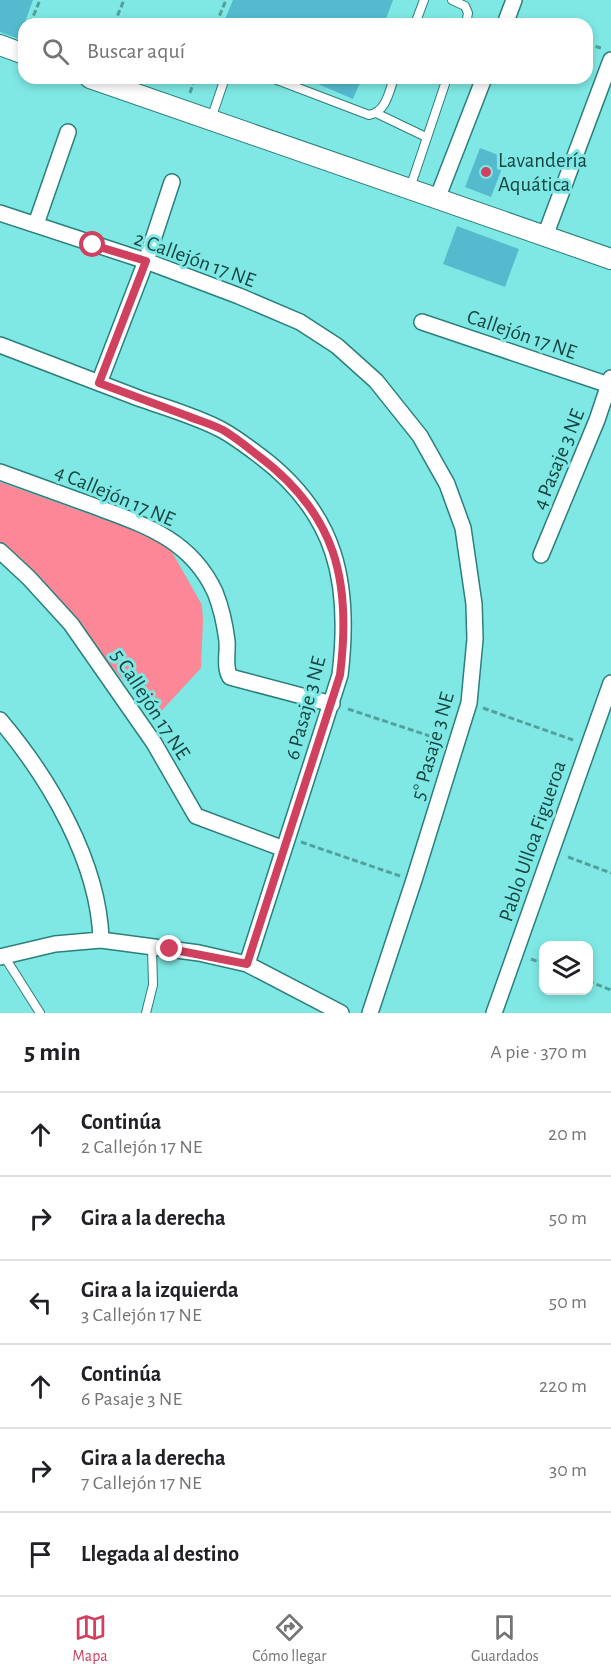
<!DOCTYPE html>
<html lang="es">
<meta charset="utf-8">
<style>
:root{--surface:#fff;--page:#f6f6f6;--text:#202124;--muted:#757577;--line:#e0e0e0;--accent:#d0405f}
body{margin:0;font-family:"Alegreya Sans",sans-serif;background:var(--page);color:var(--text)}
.controls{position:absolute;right:18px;bottom:18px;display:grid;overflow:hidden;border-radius:12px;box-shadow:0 3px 9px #0003}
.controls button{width:54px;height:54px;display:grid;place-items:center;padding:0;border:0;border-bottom:2px solid var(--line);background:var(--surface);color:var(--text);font:30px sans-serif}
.stop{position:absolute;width:18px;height:18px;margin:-14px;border:4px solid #d0405f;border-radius:50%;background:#fff}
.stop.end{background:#d0405f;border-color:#fff;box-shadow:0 2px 6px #0008}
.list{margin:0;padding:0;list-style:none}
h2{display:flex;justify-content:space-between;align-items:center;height:78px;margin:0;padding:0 24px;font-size:26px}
h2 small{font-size:20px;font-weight:400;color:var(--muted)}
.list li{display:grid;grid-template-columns:39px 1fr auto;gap:18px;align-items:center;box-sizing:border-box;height:84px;padding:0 24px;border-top:2px solid var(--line)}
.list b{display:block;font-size:22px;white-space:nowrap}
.list p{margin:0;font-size:20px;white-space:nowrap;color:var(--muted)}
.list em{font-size:20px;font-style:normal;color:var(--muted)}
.icon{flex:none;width:33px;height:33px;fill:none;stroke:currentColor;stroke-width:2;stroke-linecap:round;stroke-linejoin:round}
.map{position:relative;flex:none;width:611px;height:1013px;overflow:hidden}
.search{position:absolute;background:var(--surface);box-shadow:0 3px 9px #0003;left:18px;right:18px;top:18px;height:66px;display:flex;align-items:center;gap:15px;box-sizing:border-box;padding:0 21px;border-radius:18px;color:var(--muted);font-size:22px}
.sheet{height:582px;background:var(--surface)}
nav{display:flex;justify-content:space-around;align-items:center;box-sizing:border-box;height:84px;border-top:2px solid var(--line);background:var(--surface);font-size:16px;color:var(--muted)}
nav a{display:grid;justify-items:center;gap:3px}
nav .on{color:var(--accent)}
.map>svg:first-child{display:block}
.green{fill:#fb8797}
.building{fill:#54bbcf}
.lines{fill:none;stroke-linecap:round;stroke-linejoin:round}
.service-casing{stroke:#2b7f7c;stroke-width:10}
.minor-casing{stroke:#2b7f7c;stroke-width:18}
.tertiary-casing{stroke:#2b7f7c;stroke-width:22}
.path{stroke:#52a19e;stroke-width:3;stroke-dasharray:6 3;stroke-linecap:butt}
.service{stroke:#fff;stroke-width:8}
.minor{stroke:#fff;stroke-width:15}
.tertiary{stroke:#fff;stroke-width:20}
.route{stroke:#d0405f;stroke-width:8}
.poi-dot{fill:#d0405f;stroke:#7fe8e4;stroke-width:2}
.labels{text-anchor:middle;stroke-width:6;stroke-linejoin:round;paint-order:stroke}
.poi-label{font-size:21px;fill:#174543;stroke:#7fe8e4;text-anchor:start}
.street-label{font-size:21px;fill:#174543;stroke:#7fe8e4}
</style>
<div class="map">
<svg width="611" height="1013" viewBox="0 0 611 1013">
<rect width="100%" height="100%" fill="#7fe8e4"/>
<path class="green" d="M 0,482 L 156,538 L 172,552 L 202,605 L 203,621 L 201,668 L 155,718 L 64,610 L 0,553 Z"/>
<path class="building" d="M 0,0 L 33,0 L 19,39 L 0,32 Z
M 233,0 L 393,0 L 384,24 L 223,24 Z
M 304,78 L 362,78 L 353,99 Z
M 480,148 L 506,158 L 491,197 L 465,187 Z
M 457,226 L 519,249 L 505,287 L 443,264 Z"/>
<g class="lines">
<defs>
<path id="service" d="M 452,0 L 465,6 L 468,13 L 466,24
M 415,24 L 424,0
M 272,78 L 369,115 C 386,112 389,92 394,78
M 378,114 L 426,137
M 211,119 L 225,78
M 410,188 L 447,78
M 4,956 L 40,1013
M 146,1013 L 153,985 L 152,947"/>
<path id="minor" d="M 505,24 L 514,0
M 437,199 L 484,78
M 0,213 L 146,261 L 239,296 L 300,322 L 337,346 L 376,381 L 420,436 L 447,484 L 463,528 L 474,604 L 475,639 L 469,703 L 414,880 L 370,1013
M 36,224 L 68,132
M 545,236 L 611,60
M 422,322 L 609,385
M 0,345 C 47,363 94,381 141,399 C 167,408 198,417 222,430 C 235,437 248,447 260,456 C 337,514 351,583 340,675 L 247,964
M 99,383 L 146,261 L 172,182
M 0,472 C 30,483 61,494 91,505 C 142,524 190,538 215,592 C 221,607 225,625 227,641 C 228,653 224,667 230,677 L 332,704
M 0,551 L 29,578 L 71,624 L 154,743 L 196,816 L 284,849
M 541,555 L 597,420 L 611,378
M 0,720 C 49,778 99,862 101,940
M 0,957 L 55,944 L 101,940 L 199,953 L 247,964 L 341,1013
M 494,1013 L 611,683"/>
<path id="tertiary" d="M 0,45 L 24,54
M 90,78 L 611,259"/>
</defs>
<use href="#service" class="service-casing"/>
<use href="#minor" class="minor-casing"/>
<use href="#tertiary" class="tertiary-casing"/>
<path class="path" d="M 30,24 L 40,0
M 114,24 L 124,0
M 216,24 L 226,0
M 587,44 L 601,48
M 190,93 L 195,78
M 483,708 L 573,740
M 348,709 L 442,740
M 301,842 L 400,876
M 568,857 L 611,873
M 531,959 L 544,964
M 588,981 L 611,990"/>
<use href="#service" class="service"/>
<use href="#minor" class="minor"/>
<use href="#tertiary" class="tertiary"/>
</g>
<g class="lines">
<path class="route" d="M 93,245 L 146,261 L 99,383 C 128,394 156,404 185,415 C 197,420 211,424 223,430 C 235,437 246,446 256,454 C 336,513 352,580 340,675 L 247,964 L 170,949"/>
</g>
<circle class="poi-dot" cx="486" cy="172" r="6"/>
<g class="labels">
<g class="poi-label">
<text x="498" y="167">Lavandería<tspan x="498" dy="24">Aquática</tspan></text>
</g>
<g class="street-label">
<text transform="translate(195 259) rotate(20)" y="7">2 Callejón 17 NE</text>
<text transform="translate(522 334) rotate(19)" y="7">Callejón 17 NE</text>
<text transform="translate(558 459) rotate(-68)" y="7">4 Pasaje 3 NE</text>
<text transform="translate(115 495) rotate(23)" y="7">4 Callejón 17 NE</text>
<text transform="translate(151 704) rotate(57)" y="7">5 Callejón 17 NE</text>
<text transform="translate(305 708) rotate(-75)" y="7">6 Pasaje 3 NE</text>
<text transform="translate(432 746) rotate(-74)" y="7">5° Pasaje 3 NE</text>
<text transform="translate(532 841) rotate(-71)" y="7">Pablo Ulloa Figueroa</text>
</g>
</g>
</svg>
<div class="controls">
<button><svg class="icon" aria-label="layers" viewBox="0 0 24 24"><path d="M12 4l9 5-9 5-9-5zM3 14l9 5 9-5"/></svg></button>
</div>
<div class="stop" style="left:93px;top:245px"></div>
<div class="stop end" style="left:170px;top:949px"></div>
<div class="search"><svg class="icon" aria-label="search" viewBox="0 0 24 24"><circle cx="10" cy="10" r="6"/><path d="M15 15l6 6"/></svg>Buscar aquí</div>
</div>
<section class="sheet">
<h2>5 min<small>A pie · 370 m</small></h2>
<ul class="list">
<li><svg class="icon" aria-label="ahead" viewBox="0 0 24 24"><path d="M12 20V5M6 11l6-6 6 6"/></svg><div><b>Continúa</b><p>2 Callejón 17 NE</p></div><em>20 m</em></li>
<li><svg class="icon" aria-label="right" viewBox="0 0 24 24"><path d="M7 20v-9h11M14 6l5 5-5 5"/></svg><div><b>Gira a la derecha</b></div><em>50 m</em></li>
<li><svg class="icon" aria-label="left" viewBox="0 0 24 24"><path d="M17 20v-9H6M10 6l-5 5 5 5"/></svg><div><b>Gira a la izquierda</b><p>3 Callejón 17 NE</p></div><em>50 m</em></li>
<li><svg class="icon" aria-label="ahead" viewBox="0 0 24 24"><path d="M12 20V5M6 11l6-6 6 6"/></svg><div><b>Continúa</b><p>6 Pasaje 3 NE</p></div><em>220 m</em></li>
<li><svg class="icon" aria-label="right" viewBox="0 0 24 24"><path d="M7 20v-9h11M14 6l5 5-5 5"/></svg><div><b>Gira a la derecha</b><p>7 Callejón 17 NE</p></div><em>30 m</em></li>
<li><svg class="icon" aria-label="arrive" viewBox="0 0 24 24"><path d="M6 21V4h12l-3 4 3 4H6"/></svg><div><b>Llegada al destino</b></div></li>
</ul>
</section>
<nav>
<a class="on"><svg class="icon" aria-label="map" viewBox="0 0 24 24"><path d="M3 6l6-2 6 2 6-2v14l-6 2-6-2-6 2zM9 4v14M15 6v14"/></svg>Mapa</a>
<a><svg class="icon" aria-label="directions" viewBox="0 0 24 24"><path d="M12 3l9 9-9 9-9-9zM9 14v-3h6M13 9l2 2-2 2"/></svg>Cómo llegar</a>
<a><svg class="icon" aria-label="saved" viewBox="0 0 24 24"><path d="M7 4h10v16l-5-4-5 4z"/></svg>Guardados</a>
</nav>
